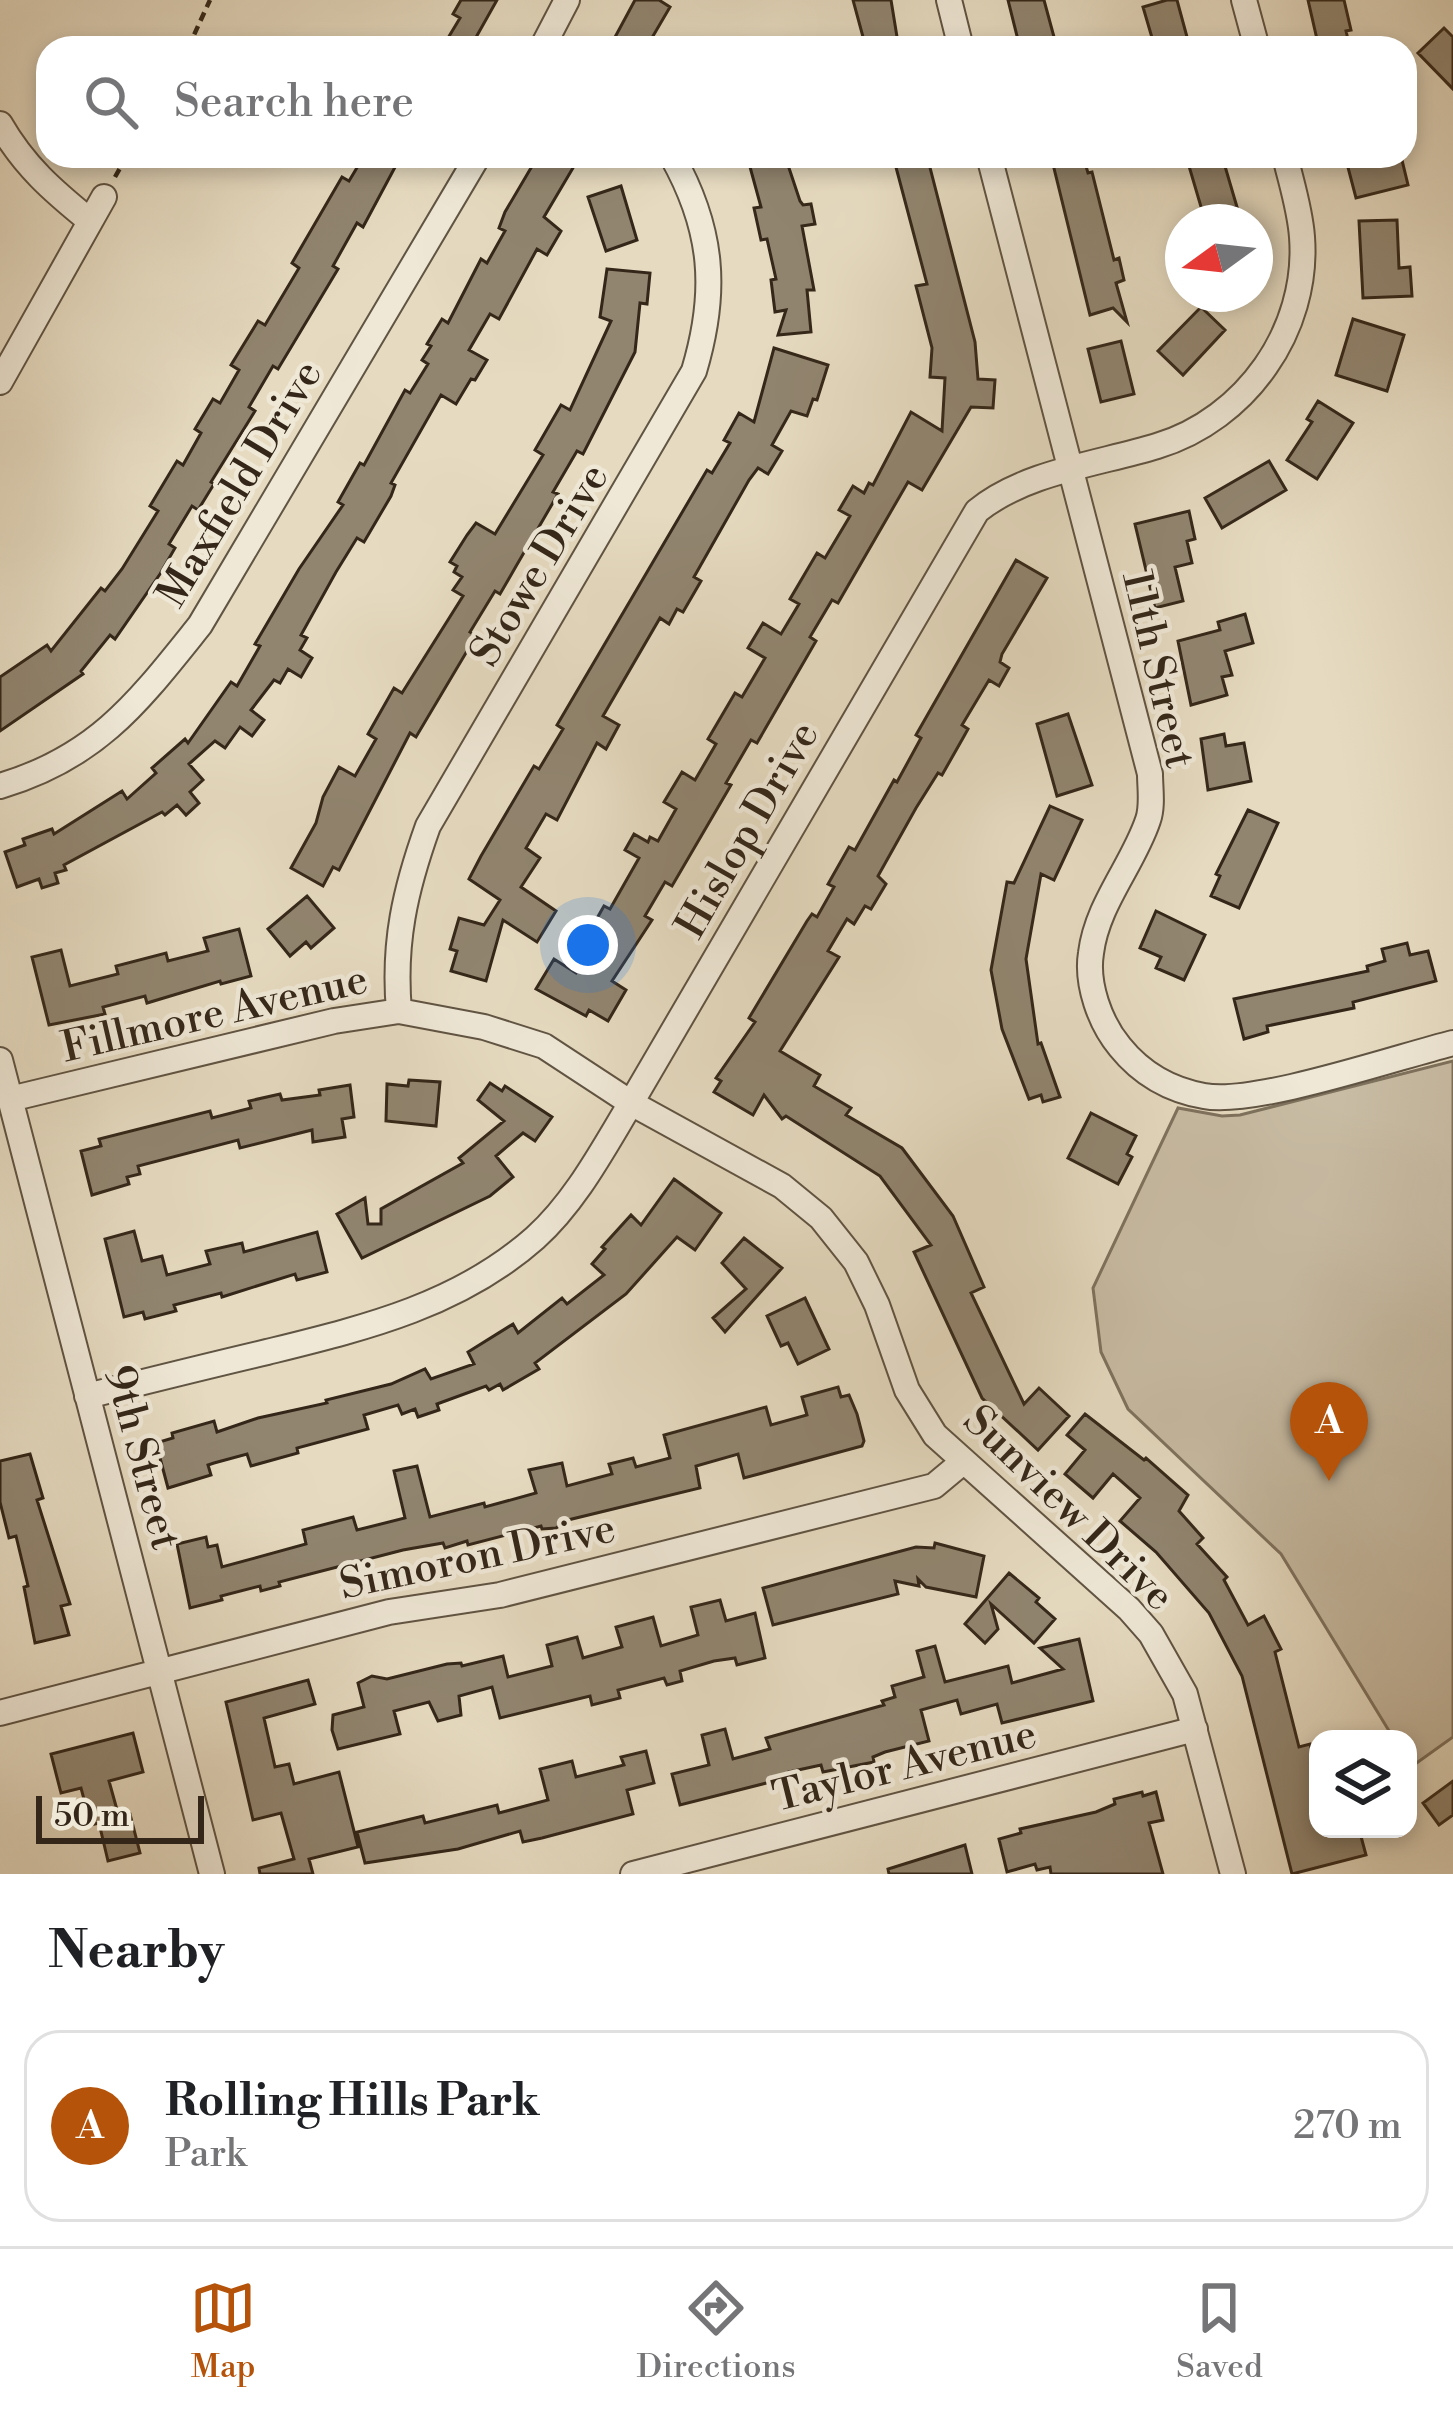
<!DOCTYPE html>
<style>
:root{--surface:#fff;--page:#f6f6f6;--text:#202124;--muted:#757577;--line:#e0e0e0;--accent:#b45309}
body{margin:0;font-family:"Libre Bodoni",serif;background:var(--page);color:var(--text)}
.controls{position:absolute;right:36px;bottom:36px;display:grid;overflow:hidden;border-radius:24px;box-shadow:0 6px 18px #0003}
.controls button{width:108px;height:108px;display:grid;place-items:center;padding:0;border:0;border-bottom:3px solid var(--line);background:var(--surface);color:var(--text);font:60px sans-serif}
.compass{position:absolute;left:1165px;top:204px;width:108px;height:108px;border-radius:50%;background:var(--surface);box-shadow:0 6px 18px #0003;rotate:255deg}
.scale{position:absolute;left:36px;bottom:30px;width:168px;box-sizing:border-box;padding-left:12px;border:6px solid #342719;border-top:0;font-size:33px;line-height:42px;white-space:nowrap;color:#342719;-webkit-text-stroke:9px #efe8d7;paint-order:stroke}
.you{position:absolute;left:588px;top:945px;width:42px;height:42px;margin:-30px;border:9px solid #fff;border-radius:50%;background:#1a73e8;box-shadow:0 0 0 18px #1a73e833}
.badge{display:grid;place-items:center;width:78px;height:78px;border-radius:50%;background:var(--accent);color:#fff;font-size:39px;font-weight:700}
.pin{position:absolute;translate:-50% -99px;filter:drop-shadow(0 3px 6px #0008)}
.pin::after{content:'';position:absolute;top:63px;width:42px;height:36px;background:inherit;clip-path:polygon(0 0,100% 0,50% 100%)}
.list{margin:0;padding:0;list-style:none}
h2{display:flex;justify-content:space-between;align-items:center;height:156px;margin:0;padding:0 48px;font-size:51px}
h2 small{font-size:39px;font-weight:400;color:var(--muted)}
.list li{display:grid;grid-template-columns:78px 1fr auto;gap:36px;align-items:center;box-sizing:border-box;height:192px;margin:0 24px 24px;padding:0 24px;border:3px solid var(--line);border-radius:36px}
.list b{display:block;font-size:45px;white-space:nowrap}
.list p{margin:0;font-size:39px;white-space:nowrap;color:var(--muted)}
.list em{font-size:39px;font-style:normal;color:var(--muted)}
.icon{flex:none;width:66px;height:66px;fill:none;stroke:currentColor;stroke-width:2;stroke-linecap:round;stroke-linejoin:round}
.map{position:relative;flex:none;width:1453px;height:1874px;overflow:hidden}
.search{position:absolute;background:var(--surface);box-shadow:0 6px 18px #0003;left:36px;right:36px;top:36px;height:132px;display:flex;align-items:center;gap:30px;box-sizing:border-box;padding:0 42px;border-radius:36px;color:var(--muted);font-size:45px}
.sheet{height:372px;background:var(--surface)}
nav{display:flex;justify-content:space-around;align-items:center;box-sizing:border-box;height:168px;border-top:3px solid var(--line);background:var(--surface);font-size:33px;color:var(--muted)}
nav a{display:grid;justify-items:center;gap:6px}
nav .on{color:var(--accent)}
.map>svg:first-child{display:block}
.green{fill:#c8bca4;stroke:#7e725e;stroke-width:3}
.building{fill:#918570;stroke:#342719;stroke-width:3}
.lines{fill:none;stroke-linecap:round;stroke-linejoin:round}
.minor-casing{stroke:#605443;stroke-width:28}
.path{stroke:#342719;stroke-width:4.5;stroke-dasharray:9 6;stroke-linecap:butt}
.minor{stroke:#efe8d7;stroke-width:24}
.labels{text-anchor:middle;stroke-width:9;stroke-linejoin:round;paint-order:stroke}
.street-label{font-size:42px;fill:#342719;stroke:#efe8d7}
</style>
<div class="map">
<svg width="1453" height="1874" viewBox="0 0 1453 1874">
<rect width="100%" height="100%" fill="#e6dbc1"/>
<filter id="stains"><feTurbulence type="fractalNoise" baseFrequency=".00167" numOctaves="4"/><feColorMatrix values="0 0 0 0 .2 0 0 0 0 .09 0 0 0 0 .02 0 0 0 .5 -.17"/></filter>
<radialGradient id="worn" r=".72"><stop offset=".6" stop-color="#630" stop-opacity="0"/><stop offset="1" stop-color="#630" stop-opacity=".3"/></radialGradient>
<path class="green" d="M 1453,1061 L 1453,1737 L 1411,1767 L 1408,1739 L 1394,1739 L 1281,1554 L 1128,1409 L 1101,1352 L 1093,1288 L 1178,1108 L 1222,1116 L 1240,1115 Z"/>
<path class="building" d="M 461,0 L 497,0 L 470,48 L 442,48 L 460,18 L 453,14 Z
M 635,0 L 659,0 L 670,7 L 646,48 L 628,48 L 614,39 Z
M 853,0 L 891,0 L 898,43 L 866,48 Z
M 1008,0 L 1044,0 L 1057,48 L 1020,48 Z
M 1167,0 L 1177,0 L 1190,48 L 1155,48 L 1143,7 Z
M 1308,0 L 1344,0 L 1351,30 L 1346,31 L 1350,48 L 1319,48 Z
M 1444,28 L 1453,37 L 1453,89 L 1418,53 Z
M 364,156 L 401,156 L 363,227 L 357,223 L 333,266 L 338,269 L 278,369 L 273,366 L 249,407 L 255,411 L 211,482 L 214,484 L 198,510 L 192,506 L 169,544 L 175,548 L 160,574 L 115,639 L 110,635 L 81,671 L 83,674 L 0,731 L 0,677 L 47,645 L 51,651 L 101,588 L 105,591 L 122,569 L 158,511 L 150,506 L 177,461 L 183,465 L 201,433 L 195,429 L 213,399 L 220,403 L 239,370 L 231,365 L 258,321 L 265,325 L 299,268 L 292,263 L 342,177 L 349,181 Z
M 538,156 L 580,156 L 544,217 L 561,231 L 547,255 L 537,249 L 499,319 L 490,314 L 469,350 L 487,360 L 475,380 L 471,379 L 456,404 L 441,395 L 391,483 L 395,485 L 391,496 L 364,542 L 357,538 L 336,572 L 301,635 L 307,638 L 300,650 L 312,658 L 301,677 L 288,669 L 280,683 L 274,680 L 251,710 L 264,720 L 252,736 L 240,727 L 225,748 L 215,741 L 189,764 L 203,780 L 190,792 L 199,803 L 186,815 L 177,805 L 165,815 L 162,812 L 64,865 L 66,870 L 55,873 L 58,883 L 42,888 L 39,879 L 17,887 L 5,852 L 25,845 L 23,839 L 52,829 L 54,834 L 122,791 L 127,799 L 156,773 L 152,768 L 185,739 L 188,743 L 231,682 L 237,686 L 260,646 L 255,644 L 299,569 L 343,505 L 338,502 L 360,463 L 364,465 L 405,390 L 410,393 L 428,364 L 422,360 L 431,346 L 427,344 L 442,319 L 448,323 L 481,259 L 487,263 L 505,231 L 499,228 L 505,212 Z
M 747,156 L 785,156 L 800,201 L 803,205 L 811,204 L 815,224 L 802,226 L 814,290 L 807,290 L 811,332 L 778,335 L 786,310 L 775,312 L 771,280 L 776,279 L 767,239 L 761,240 L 754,208 L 761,207 Z
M 893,156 L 927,156 L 975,342 L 978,379 L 995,380 L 993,408 L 971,407 L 922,490 L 908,482 L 838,603 L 832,600 L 810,637 L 816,641 L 757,743 L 751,740 L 726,783 L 731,785 L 672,886 L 665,882 L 645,916 L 652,920 L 612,981 L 626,990 L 608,1021 L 589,1010 L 586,1016 L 536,989 L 554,959 L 576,973 L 597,939 L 588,934 L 604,906 L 610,909 L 639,858 L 625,850 L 634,834 L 648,842 L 650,837 L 658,841 L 676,809 L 664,802 L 682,772 L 695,780 L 716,744 L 708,739 L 735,693 L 742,697 L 765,658 L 748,648 L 763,623 L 781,634 L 799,604 L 790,599 L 817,553 L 825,558 L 850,516 L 839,510 L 853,486 L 864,493 L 869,483 L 873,485 L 911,412 L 942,431 L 945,378 L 930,377 L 932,348 L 916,286 L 927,284 Z
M 1051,156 L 1083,156 L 1088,173 L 1092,172 L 1114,260 L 1119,258 L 1124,280 L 1116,283 L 1127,322 L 1113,308 L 1090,315 Z
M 1186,156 L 1222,156 L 1237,207 L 1204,217 Z
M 1345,156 L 1401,156 L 1408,185 L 1356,198 Z
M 621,186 L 637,240 L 606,251 L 588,197 Z
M 1397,220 L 1399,268 L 1410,267 L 1412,296 L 1363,298 L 1359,221 Z
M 607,269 L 650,273 L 647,304 L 640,303 L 635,352 L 583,454 L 577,451 L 553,492 L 558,494 L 515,568 L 500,594 L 495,591 L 470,632 L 476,636 L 416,737 L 410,733 L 339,870 L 333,867 L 323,886 L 291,868 L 316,823 L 323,797 L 339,767 L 355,776 L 376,739 L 368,734 L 394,688 L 402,693 L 463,596 L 453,590 L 462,577 L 454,572 L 457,566 L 450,562 L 467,535 L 476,523 L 495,534 L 543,455 L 535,450 L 561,405 L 570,410 L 611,321 L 600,317 Z
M 1201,307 L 1225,330 L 1183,375 L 1158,351 Z
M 1353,319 L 1404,335 L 1387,391 L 1336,375 Z
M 1121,341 L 1134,394 L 1101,402 L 1088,349 Z
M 774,348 L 828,365 L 817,400 L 813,399 L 807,416 L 791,411 L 772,445 L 782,451 L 768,474 L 758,468 L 749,480 L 694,577 L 701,581 L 683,612 L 677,609 L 669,624 L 660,618 L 603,716 L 619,725 L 606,749 L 597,743 L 557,820 L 546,814 L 526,848 L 540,858 L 521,887 L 556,911 L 537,942 L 503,920 L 486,981 L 451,971 L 457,951 L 450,949 L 459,918 L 484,925 L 500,900 L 469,879 L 481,856 L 534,766 L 539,769 L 563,729 L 557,725 L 630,601 L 707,470 L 712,473 L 730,443 L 724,440 L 739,413 L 754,422 Z
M 1318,401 L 1353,423 L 1317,479 L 1287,460 L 1312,422 L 1307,419 Z
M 1269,461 L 1286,490 L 1222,528 L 1205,498 Z
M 1189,511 L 1195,539 L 1187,541 L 1192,563 L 1175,567 L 1183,601 L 1155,608 L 1135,524 Z
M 1016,560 L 1047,578 L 1002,654 L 1000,662 L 1009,668 L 999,686 L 989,680 L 962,725 L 968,729 L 963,738 L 942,775 L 938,773 L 916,808 L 878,876 L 886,884 L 871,909 L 865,906 L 854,924 L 847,919 L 828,951 L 839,957 L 780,1051 L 820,1075 L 814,1086 L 851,1108 L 846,1115 L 902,1148 L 953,1216 L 984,1287 L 971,1293 L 1024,1404 L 1039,1388 L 1069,1416 L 1038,1450 L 982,1398 L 914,1252 L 931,1245 L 880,1176 L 786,1116 L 782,1119 L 764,1095 L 753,1115 L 714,1092 L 721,1081 L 716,1078 L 755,1022 L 749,1018 L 807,921 L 812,914 L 817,917 L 834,887 L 828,884 L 849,847 L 855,850 L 894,780 L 897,782 L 921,738 L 916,735 Z
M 1245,614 L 1253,643 L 1225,651 L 1232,675 L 1222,677 L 1227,695 L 1191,705 L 1178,641 L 1220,630 L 1218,622 Z
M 1068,714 L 1092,785 L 1057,796 L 1037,724 Z
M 1224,734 L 1226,746 L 1244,743 L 1251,781 L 1208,790 L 1201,739 Z
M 1050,806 L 1082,820 L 1054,880 L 1041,874 L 1026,959 L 1038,1044 L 1041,1043 L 1060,1097 L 1043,1102 L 1041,1095 L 1029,1099 L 1002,1029 L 991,970 L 1007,882 L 1014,883 Z
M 1248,810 L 1278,823 L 1239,908 L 1211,896 L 1220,876 L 1216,874 Z
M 307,896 L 334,928 L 311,948 L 306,942 L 290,956 L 268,929 Z
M 1156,911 L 1205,935 L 1184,980 L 1156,968 L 1161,957 L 1140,948 Z
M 239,929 L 251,976 L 221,984 L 220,981 L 147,1003 L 145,996 L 103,1007 L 105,1014 L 49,1025 L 32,957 L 61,950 L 70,986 L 118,974 L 116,966 L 166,953 L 168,961 L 208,951 L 204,938 Z
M 1407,943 L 1410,955 L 1428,951 L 1436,981 L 1353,1002 L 1354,1008 L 1267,1026 L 1268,1032 L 1244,1039 L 1234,999 L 1368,971 L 1367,966 L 1385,961 L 1382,949 Z
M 409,1080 L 440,1082 L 436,1126 L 386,1121 L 387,1084 L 408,1086 Z
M 490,1083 L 502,1091 L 505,1086 L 552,1117 L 535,1141 L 523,1133 L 496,1156 L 513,1177 L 490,1196 L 362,1258 L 337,1214 L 365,1198 L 368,1224 L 381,1224 L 381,1209 L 463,1163 L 459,1158 L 504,1121 L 478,1100 Z
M 350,1085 L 354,1117 L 342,1119 L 345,1137 L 313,1142 L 312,1130 L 240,1148 L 238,1140 L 138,1166 L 140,1174 L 127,1177 L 129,1184 L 92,1195 L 81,1151 L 101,1146 L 99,1139 L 210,1111 L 212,1118 L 251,1108 L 249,1101 L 280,1094 L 282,1100 L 320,1095 L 319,1090 Z
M 1091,1113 L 1136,1136 L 1127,1154 L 1132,1157 L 1118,1184 L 1068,1158 Z
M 674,1179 L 721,1213 L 695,1250 L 677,1237 L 626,1294 L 535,1363 L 539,1369 L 503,1390 L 500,1384 L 489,1390 L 486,1386 L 437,1404 L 439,1410 L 418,1417 L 415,1409 L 402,1414 L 398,1405 L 364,1415 L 368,1429 L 297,1448 L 298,1453 L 251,1466 L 247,1454 L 214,1463 L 208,1465 L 211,1475 L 168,1488 L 156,1443 L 173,1438 L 172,1433 L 214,1421 L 217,1432 L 258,1418 L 327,1403 L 326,1400 L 391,1384 L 425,1369 L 431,1379 L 474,1364 L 468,1352 L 513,1324 L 518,1333 L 562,1298 L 567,1304 L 604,1275 L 592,1264 L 605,1249 L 602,1247 L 631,1215 L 641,1225 Z
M 134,1231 L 142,1261 L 162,1256 L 167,1275 L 210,1264 L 206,1251 L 242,1243 L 244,1252 L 317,1232 L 327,1272 L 297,1280 L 295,1274 L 222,1297 L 221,1293 L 174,1305 L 176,1311 L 145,1319 L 143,1312 L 124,1317 L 105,1239 Z
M 744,1238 L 782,1268 L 725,1332 L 713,1318 L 746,1289 L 722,1263 Z
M 805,1298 L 829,1349 L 798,1364 L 788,1343 L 781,1346 L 767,1316 Z
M 838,1387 L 841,1397 L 849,1395 L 857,1414 L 864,1441 L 862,1446 L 744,1478 L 738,1454 L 696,1466 L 700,1488 L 568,1520 L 556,1528 L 542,1529 L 541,1526 L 468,1545 L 467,1541 L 445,1548 L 443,1543 L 403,1550 L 279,1582 L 280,1586 L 261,1591 L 260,1586 L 221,1596 L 222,1600 L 190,1608 L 177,1544 L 206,1537 L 208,1547 L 217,1545 L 222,1567 L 306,1544 L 303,1530 L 353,1517 L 357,1530 L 405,1518 L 394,1471 L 417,1466 L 430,1517 L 484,1503 L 485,1507 L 536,1493 L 529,1470 L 562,1463 L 567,1486 L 612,1474 L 609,1464 L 633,1458 L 636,1467 L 670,1458 L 664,1435 L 766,1407 L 771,1425 L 807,1415 L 802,1397 Z
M 1085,1414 L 1144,1460 L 1146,1458 L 1188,1495 L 1179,1511 L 1203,1538 L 1197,1544 L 1227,1577 L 1224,1580 L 1248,1625 L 1264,1616 L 1281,1649 L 1275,1652 L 1299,1747 L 1310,1744 L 1318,1776 L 1318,1829 L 1359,1829 L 1366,1855 L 1292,1874 L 1242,1676 L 1209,1613 L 1156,1552 L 1120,1521 L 1140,1498 L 1113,1474 L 1093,1498 L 1065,1474 L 1085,1450 L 1067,1435 Z
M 30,1454 L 43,1498 L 37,1500 L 70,1604 L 61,1606 L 69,1635 L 35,1643 L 24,1587 L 28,1586 L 16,1536 L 9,1538 L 0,1502 L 0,1461 Z
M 935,1543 L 984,1556 L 976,1597 L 926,1587 L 918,1579 L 919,1586 L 895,1581 L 898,1594 L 773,1625 L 763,1588 L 916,1547 L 934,1548 Z
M 1009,1573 L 1039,1598 L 1036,1602 L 1055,1619 L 1034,1643 L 991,1604 L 998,1629 L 985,1643 L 965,1624 Z
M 720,1600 L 726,1621 L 755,1613 L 765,1658 L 737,1665 L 735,1658 L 714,1661 L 680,1671 L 682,1681 L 667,1685 L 664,1678 L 618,1690 L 620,1698 L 592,1705 L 590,1696 L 500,1718 L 492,1687 L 459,1696 L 461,1715 L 438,1721 L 429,1702 L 394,1711 L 400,1734 L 338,1749 L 332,1730 L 333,1715 L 364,1707 L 358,1683 L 372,1676 L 387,1679 L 447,1664 L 461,1663 L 462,1666 L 503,1656 L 508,1677 L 552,1666 L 547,1645 L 577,1637 L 583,1658 L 622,1647 L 616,1627 L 653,1617 L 661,1646 L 698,1635 L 691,1607 Z
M 1079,1639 L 1093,1701 L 1002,1723 L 997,1704 L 961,1714 L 957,1700 L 921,1710 L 929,1741 L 885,1752 L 873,1757 L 874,1762 L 823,1772 L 821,1765 L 789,1772 L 790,1777 L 680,1805 L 672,1774 L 709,1765 L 702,1735 L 725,1729 L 733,1759 L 770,1749 L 766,1738 L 884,1705 L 882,1701 L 895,1697 L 892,1686 L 924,1677 L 917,1651 L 935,1646 L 945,1682 L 1008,1666 L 1012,1683 L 1063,1669 L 1040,1648 Z
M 308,1680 L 315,1704 L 264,1718 L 275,1767 L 289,1764 L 294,1784 L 339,1772 L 358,1847 L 309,1859 L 313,1874 L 260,1874 L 259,1868 L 294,1859 L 281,1813 L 253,1820 L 226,1702 Z
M 133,1733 L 143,1772 L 109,1781 L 119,1817 L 130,1814 L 140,1853 L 108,1861 L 99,1823 L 91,1825 L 81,1788 L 61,1793 L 51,1754 Z
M 646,1751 L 654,1783 L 627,1790 L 633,1814 L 542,1838 L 523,1842 L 520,1831 L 458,1849 L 365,1863 L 357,1832 L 423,1816 L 425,1823 L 497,1805 L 499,1813 L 548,1800 L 540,1769 L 572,1761 L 576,1777 L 624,1765 L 621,1757 Z
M 1453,1781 L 1453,1815 L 1439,1825 L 1423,1803 Z
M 1142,1792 L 1143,1796 L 1156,1792 L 1163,1820 L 1149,1823 L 1163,1874 L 1051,1874 L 1050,1867 L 1037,1870 L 1035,1864 L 1007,1872 L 999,1839 L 1021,1833 L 1020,1829 L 1096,1812 L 1115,1804 L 1114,1799 Z
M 965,1845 L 972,1874 L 889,1874 L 888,1869 Z"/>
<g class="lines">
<defs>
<path id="minor" d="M 949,0 L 961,48
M 1244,0 L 1257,48
M 542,48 L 567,0
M 0,124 C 24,166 53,191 90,221
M 989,156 L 1150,774 C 1150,788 1153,806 1148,820 C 1133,865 1097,904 1091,953 C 1086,984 1100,1023 1120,1047 C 1141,1073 1170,1090 1204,1096 C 1254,1106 1397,1057 1453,1043
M 0,382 L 104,197
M 0,786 C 98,757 139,701 200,625 L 478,156
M 399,1011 C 393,943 405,890 428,826 L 694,371 C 718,291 713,229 672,156
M 0,1060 L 212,1874
M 10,1099 L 334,1021 L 399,1011 L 484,1027 L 544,1046 L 631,1103 L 782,1186 L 821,1218 L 856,1262 L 877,1305 L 907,1390 L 935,1435 L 1129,1609 L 1151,1634 L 1185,1694 L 1233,1874
M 87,1396 C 147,1381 207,1366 267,1352 C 364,1328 458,1306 535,1238 C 576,1201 603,1149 631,1103 L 977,511 C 1025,472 1098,464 1157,446 C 1246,419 1309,330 1302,237 C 1300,209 1291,182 1285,156
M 0,1713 L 389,1612 L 500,1595 L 934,1486 L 964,1461
M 633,1874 L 1195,1729"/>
</defs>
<use href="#minor" class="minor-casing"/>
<path class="path" d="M 188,48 L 210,0
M 115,177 L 127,156"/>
<use href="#minor" class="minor"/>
</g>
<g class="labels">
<g class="street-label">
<text transform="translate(238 483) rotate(-59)" y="15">Maxfield Drive</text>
<text transform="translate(538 564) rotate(-59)" y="15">Stowe Drive</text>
<text transform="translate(1160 669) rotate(77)" y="15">11th Street</text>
<text transform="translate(746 829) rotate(-60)" y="15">Hislop Drive</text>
<text transform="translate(214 1012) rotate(-13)" y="15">Fillmore Avenue</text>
<text transform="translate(144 1457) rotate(75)" y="15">9th Street</text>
<text transform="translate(1070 1507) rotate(44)" y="15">Sunview Drive</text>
<text transform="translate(477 1555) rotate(-12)" y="15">Simoron Drive</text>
<text transform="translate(904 1764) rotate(-14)" y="15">Taylor Avenue</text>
</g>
</g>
<rect width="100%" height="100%" filter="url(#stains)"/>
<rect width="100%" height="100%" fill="url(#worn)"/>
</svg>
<div class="controls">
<button><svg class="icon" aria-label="layers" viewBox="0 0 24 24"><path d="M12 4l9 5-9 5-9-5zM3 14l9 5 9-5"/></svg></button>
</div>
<svg class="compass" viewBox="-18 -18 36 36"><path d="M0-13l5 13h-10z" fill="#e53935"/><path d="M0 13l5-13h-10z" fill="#757577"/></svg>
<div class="scale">50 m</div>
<div class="you"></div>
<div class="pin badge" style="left:1329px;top:1481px">A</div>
<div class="search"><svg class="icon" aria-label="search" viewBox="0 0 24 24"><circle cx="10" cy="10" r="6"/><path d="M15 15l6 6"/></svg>Search here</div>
</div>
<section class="sheet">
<h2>Nearby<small></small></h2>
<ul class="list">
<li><span class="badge">A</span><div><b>Rolling Hills Park</b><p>Park</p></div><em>270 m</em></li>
</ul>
</section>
<nav>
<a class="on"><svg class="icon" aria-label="map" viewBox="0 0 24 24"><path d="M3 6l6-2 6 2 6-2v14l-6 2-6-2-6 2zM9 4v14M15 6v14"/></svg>Map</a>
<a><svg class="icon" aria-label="directions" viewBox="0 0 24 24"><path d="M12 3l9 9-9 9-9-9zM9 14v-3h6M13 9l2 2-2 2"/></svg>Directions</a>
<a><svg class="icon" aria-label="saved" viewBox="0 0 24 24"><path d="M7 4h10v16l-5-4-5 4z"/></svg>Saved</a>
</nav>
